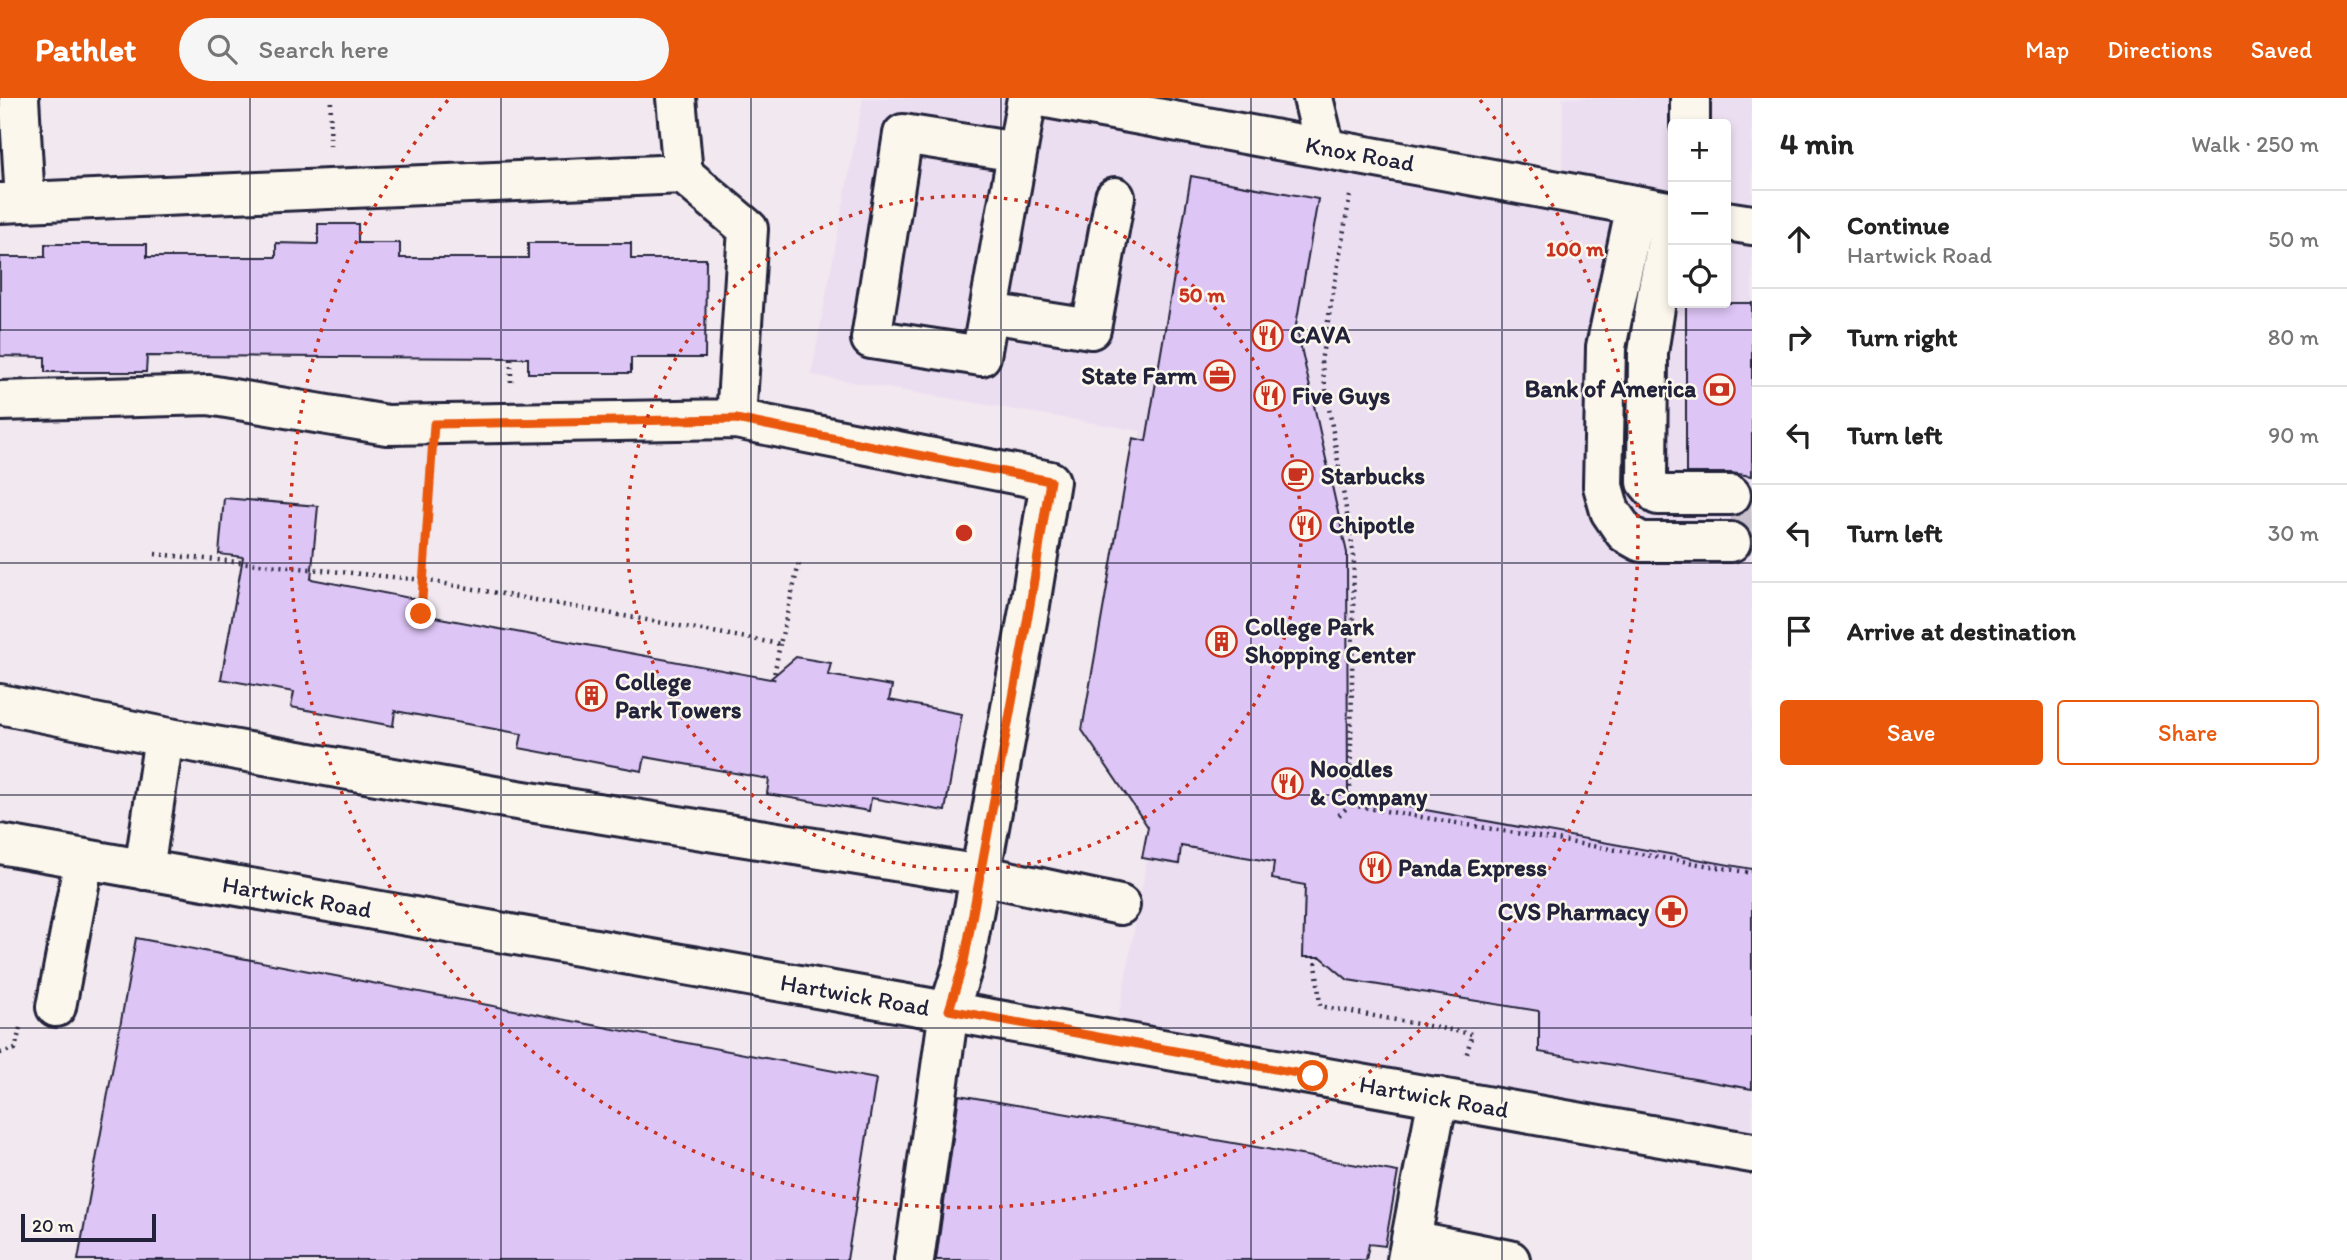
<!DOCTYPE html>
<meta charset="utf-8">
<style>
:root{--surface:#fff;--page:#f6f6f6;--text:#222;--muted:#767676;--line:#e0e0e0;--accent:#ea580c}
body{margin:0;font-family:Itim,sans-serif;background:var(--page);color:var(--text)}
.controls{position:absolute;right:21px;top:21px;display:grid;overflow:hidden;border-radius:7px;box-shadow:0 4px 10px #0003}
.controls button{width:63px;height:63px;display:grid;place-items:center;padding:0;border:0;border-bottom:2px solid var(--line);background:var(--surface);color:var(--text);font:35px sans-serif}
.scale{position:absolute;left:21px;bottom:18px;width:135px;box-sizing:border-box;padding-left:7px;border:4px solid #22223b;border-top:0;font-size:19px;line-height:24px;white-space:nowrap;color:#22223b;-webkit-text-stroke:5px #fbf7ec;paint-order:stroke}
.stop{position:absolute;width:21px;height:21px;margin:-16px;border:5px solid #ea580c;border-radius:50%;background:#fff}
.stop.end{background:#ea580c;border-color:#fff;box-shadow:0 2px 7px #0008}
.list{margin:0;padding:0;list-style:none}
h2{display:flex;justify-content:space-between;align-items:center;height:91px;margin:0;padding:0 28px;font-size:30px}
h2 small{font-size:23px;font-weight:400;color:var(--muted)}
.list li{display:grid;grid-template-columns:46px 1fr auto;gap:21px;align-items:center;box-sizing:border-box;height:98px;padding:0 28px;border-top:2px solid var(--line)}
.list b{display:block;font-size:26px;white-space:nowrap}
.list p{margin:0;font-size:23px;white-space:nowrap;color:var(--muted)}
.list em{font-size:23px;font-style:normal;color:var(--muted)}
.actions{display:flex;gap:14px;padding:21px 28px}
.actions a{flex:1;padding:16px 0;border:2px solid var(--accent);border-radius:7px;text-align:center;font-size:24px;color:var(--accent)}
.actions .main{background:var(--accent);color:#fff}
.icon{flex:none;width:38px;height:38px;fill:none;stroke:currentColor;stroke-width:2;stroke-linecap:round;stroke-linejoin:round}
.map{position:relative;flex:none;width:1752px;height:1162px;overflow:hidden}
header{display:flex;align-items:center;gap:42px;box-sizing:border-box;height:98px;padding:0 35px;background:var(--accent);color:#fff}
header strong{font-size:33px}
nav{display:flex;gap:38px;margin-inline-start:auto;font-size:24px}
.search{width:490px;height:63px;background:var(--page);display:flex;align-items:center;gap:18px;box-sizing:border-box;padding:0 24px;border-radius:38px;color:var(--muted);font-size:26px}
main{display:flex}
aside{flex:1;background:var(--surface)}
.map>svg:first-child{display:block}
.built{fill:#ecdef1;fill-rule:evenodd}
.building{fill:#ddc5f5;stroke:#22223b;stroke-width:2}
.lines{fill:none;stroke-linecap:round;stroke-linejoin:round}
.minor-tunnel{stroke:#c8c0cb;stroke-width:38;stroke-dasharray:38 19;stroke-linecap:butt}
.minor-casing{stroke:#22223b;stroke-width:44}
.path{stroke:#22223b;stroke-width:4.5;stroke-dasharray:2 5;stroke-linecap:butt}
.minor{stroke:#fbf7ec;stroke-width:38}
.route{stroke:#ea580c;stroke-width:9}
.grid{fill:none;stroke:#22223b;stroke-width:2;stroke-opacity:0.55}
.ring{fill:none;stroke:#c8321e;stroke-width:3.5;stroke-dasharray:3.5 7}
.labels{text-anchor:middle;stroke-width:5;stroke-linejoin:round;paint-order:stroke}
.street-label{font-size:24px;fill:#22223b;stroke:#fbf7ec}
.poi-label{font-size:24px;font-weight:bold;fill:#22223b;stroke:#fbf7ec;text-anchor:start}
.centre{fill:#c8321e;stroke:#fbf7ec;stroke-width:3.5}
.ring-label{font-size:21px;text-anchor:middle;font-weight:bold;fill:#c8321e;stroke:#fbf7ec;stroke-width:5;stroke-linejoin:round;paint-order:stroke}
</style>
<header>
<strong>Pathlet</strong>
<div class="search"><svg class="icon" aria-label="search" viewBox="0 0 24 24"><circle cx="10" cy="10" r="6"/><path d="M15 15l6 6"/></svg>Search here</div>
<nav><a>Map</a><a>Directions</a><a>Saved</a></nav>
</header>
<main>
<div class="map">
<svg width="1752" height="1162" viewBox="0 0 1752 1162">
<rect width="100%" height="100%" fill="#f2e8ef"/>
<filter id="ink" filterUnits="userSpaceOnUse"><feTurbulence type="fractalNoise" baseFrequency=".0143" numOctaves="2"/><feDisplacementMap in="SourceGraphic" scale="14" xChannelSelector="R" yChannelSelector="G"/><feConvolveMatrix kernelMatrix="1 2 1 2 8 2 1 2 1" color-interpolation-filters="sRGB"/></filter>
<g filter="url(#ink)">
<path class="built" d="M 863,0 L 1047,0 L 1562,92 L 1563,0 L 1752,0 L 1752,1053 L 1114,942 L 1152,734 L 1085,636 L 1141,333 L 811,277 ZM 1673,26 L 1726,26 L 1726,205 L 1673,205 Z"/>
<path class="building" d="M 1191,78 L 1318,101 L 1296,227 L 1347,455 L 1348,698 L 1752,771 L 1752,991 L 1539,954 L 1539,913 L 1348,882 L 1321,859 L 1303,859 L 1305,787 L 1272,781 L 1274,764 L 1181,748 L 1179,766 L 1142,760 L 1148,729 L 1082,632 L 1133,340 L 1146,343 Z
M 318,126 L 358,126 L 358,145 L 400,145 L 400,160 L 528,160 L 528,145 L 631,145 L 631,161 L 706,161 L 705,260 L 631,260 L 631,275 L 528,275 L 528,260 L 147,258 L 146,274 L 45,274 L 45,259 L 0,258 L 0,159 L 45,159 L 45,146 L 147,146 L 147,159 L 276,159 L 276,145 L 318,146 Z
M 1686,205 L 1752,205 L 1752,378 L 1731,375 L 1686,375 Z
M 224,400 L 318,408 L 311,481 L 415,501 L 413,515 L 770,581 L 796,559 L 831,565 L 828,577 L 892,588 L 889,602 L 962,616 L 945,713 L 871,700 L 869,713 L 767,696 L 769,681 L 645,659 L 642,673 L 519,650 L 522,636 L 395,613 L 393,628 L 291,609 L 294,594 L 221,581 L 243,459 L 219,456 Z
M 136,840 L 876,981 L 847,1162 L 78,1162 Z
M 959,997 L 1398,1074 L 1385,1148 L 1369,1146 L 1366,1162 L 936,1162 Z"/>
<g class="lines">
<path class="minor-tunnel" d="M 1731,424 L 1752,423"/>
<defs>
<path id="minor" d="M 19,0 L 25,104
M 676,0 L 683,76
M 1047,0 L 1673,114
M 1313,0 L 1325,50
M 1690,26 L 1690,0
M 1017,54 L 903,36 L 871,241 L 981,258 L 1027,0
M 0,105 L 683,76 L 748,131 L 736,321 L 1050,383 L 1030,507 L 964,865 L 949,912 L 914,1162
M 1636,107 L 1606,249 L 1603,388 L 1610,413 L 1625,435 L 1641,444 L 1731,444
M 1673,114 L 1658,190 L 1648,255 L 1647,384 L 1658,397 L 1731,397
M 1726,123 L 1752,127
M 989,215 L 1091,231 L 1115,99
M 0,303 L 209,297 L 387,327 L 736,321
M 0,606 L 164,639 L 511,701 L 981,777 L 1120,807
M 0,746 L 1752,1055
M 144,772 L 164,639
M 56,909 L 84,761
M 1411,1142 L 1510,1162
M 1407,1162 L 1438,999"/>
</defs>
<use href="#minor" class="minor-casing"/>
<path class="path" d="M 330,48 L 331,0
M 1350,98 L 1321,263 L 1354,458 L 1350,707 L 1752,775
M 511,284 L 511,260
M 155,456 L 424,482 L 432,368
M 421,516 L 424,482 L 780,546 L 799,465
M 773,582 L 780,546
M 1339,717 L 1350,707
M 1316,864 L 1320,908 L 1472,936 L 1466,959
M 0,955 L 15,951 L 20,930"/>
<use href="#minor" class="minor"/>
</g>
</g>
<g class="lines" filter="url(#ink)">
<path class="route" d="M 421,516 L 434,326 L 736,321 L 1050,383 L 1030,507 L 964,864 L 949,912 L 1313,978"/>
</g>
<path class="grid" d="M 250,0 L 250,1162M 501,0 L 501,1162M 751,0 L 751,1162M 1001,0 L 1001,1162M 1251,0 L 1251,1162M 1502,0 L 1502,1162M 0,232 L 1752,232M 0,465 L 1752,465M 0,697 L 1752,697M 0,930 L 1752,930"/>
<g class="ring">
<circle cx="964" cy="435" r="337"/>
<path d="M1480 2A674 674 0 1 1 448 2"/>
</g>
<defs>
<symbol id="restaurant-ring" viewBox="-11 -11 22 22"><circle r="9.5" fill="#fbf7ec" stroke="#c8321e" stroke-width="1.5"/><path d="M-5-6h1v4h1v-4h1v4h1v-4h1v5L-1.5 .5V6h-2V.5L-5-1ZM5-6V6H3V1.5H1.5Q1.5-4 5-6Z" fill="#c8321e"/></symbol>
<symbol id="office-ring" viewBox="-11 -11 22 22"><circle r="9.5" fill="#fbf7ec" stroke="#c8321e" stroke-width="1.5"/><path d="M-6-3h4V-5.5h4V-3h4V5H-6ZM-1-4.5V-3h2v-1.5ZM-6 0V1H6V0Z" fill="#c8321e"/></symbol>
<symbol id="bank-ring" viewBox="-11 -11 22 22"><circle r="9.5" fill="#fbf7ec" stroke="#c8321e" stroke-width="1.5"/><path d="M-6-4H6V4H-6ZM0-2.3a2.3 2.3 0 1 0 0 4.6a2.3 2.3 0 1 0 0-4.6Z" fill="#c8321e"/></symbol>
<symbol id="cafe-ring" viewBox="-11 -11 22 22"><circle r="9.5" fill="#fbf7ec" stroke="#c8321e" stroke-width="1.5"/><path d="M-5.5-4.5H6V0H3Q3 3.5 0 3.5H-2.5Q-5.5 3.5-5.5 0ZM3-3.2v2h1.7v-2ZM-6 4.5H4V6H-6Z" fill="#c8321e"/></symbol>
<symbol id="building-ring" viewBox="-11 -11 22 22"><circle r="9.5" fill="#fbf7ec" stroke="#c8321e" stroke-width="1.5"/><path d="M-4-6H4V6H1V3H-1V6H-4ZM-2.5-4.3h1.7v1.8h-1.7ZM.8-4.3h1.7v1.8H.8ZM-2.5-1h1.7V.8h-1.7ZM.8-1h1.7V.8H.8Z" fill="#c8321e"/></symbol>
<symbol id="pharmacy-ring" viewBox="-11 -11 22 22"><circle r="9.5" fill="#fbf7ec" stroke="#c8321e" stroke-width="1.5"/><path d="M-2-6h4v4h4v4h-4v4h-4v-4h-4v-4h4Z" fill="#c8321e"/></symbol>
</defs>
<g fill-rule="evenodd">
<use href="#restaurant-ring" x="1250" y="220" width="35" height="35"/>
<use href="#office-ring" x="1202" y="260" width="35" height="35"/>
<use href="#bank-ring" x="1702" y="274" width="35" height="35"/>
<use href="#restaurant-ring" x="1252" y="280" width="35" height="35"/>
<use href="#cafe-ring" x="1280" y="360" width="35" height="35"/>
<use href="#restaurant-ring" x="1288" y="410" width="35" height="35"/>
<use href="#building-ring" x="1204" y="526" width="35" height="35"/>
<use href="#building-ring" x="574" y="580" width="35" height="35"/>
<use href="#restaurant-ring" x="1270" y="668" width="35" height="35"/>
<use href="#restaurant-ring" x="1358" y="752" width="35" height="35"/>
<use href="#pharmacy-ring" x="1654" y="796" width="35" height="35"/>
</g>
<g class="labels">
<g class="street-label">
<text transform="translate(1360 56) rotate(10)" y="8">Knox Road</text>
<text transform="translate(297 799) rotate(10)" y="8">Hartwick Road</text>
<text transform="translate(855 897) rotate(10)" y="8">Hartwick Road</text>
<text transform="translate(1434 999) rotate(10)" y="8">Hartwick Road</text>
</g>
<g class="poi-label">
<text x="1290" y="245">CAVA</text>
<text x="1197" y="286" text-anchor="end">State Farm</text>
<text x="1696" y="299" text-anchor="end">Bank of America</text>
<text x="1292" y="306">Five Guys</text>
<text x="1321" y="386">Starbucks</text>
<text x="1329" y="435">Chipotle</text>
<text x="1245" y="537">College Park<tspan x="1245" dy="28">Shopping Center</tspan></text>
<text x="615" y="592">College<tspan x="615" dy="28">Park Towers</tspan></text>
<text x="1310" y="679">Noodles<tspan x="1310" dy="28">&amp; Company</tspan></text>
<text x="1398" y="778">Panda Express</text>
<text x="1649" y="822" text-anchor="end">CVS Pharmacy</text>
</g>
</g>
<circle cx="964" cy="435" r="10" class="centre"/>
<g class="ring-label">
<text x="1575" y="158">100 m</text>
<text x="1202" y="204">50 m</text>
</g>
</svg>
<div class="controls">
<button>+</button>
<button>−</button>
<button><svg class="icon" aria-label="locate" viewBox="0 0 24 24"><circle cx="12" cy="12" r="6"/><path d="M12 2v4M12 18v4M2 12h4M18 12h4"/></svg></button>
</div>
<div class="scale">20 m</div>
<div class="stop" style="left:1313px;top:978px"></div>
<div class="stop end" style="left:421px;top:516px"></div>
</div>
<aside>
<h2>4 min<small>Walk · 250 m</small></h2>
<ul class="list">
<li><svg class="icon" aria-label="ahead" viewBox="0 0 24 24"><path d="M12 20V5M6 11l6-6 6 6"/></svg><div><b>Continue</b><p>Hartwick Road</p></div><em>50 m</em></li>
<li><svg class="icon" aria-label="right" viewBox="0 0 24 24"><path d="M7 20v-9h11M14 6l5 5-5 5"/></svg><div><b>Turn right</b></div><em>80 m</em></li>
<li><svg class="icon" aria-label="left" viewBox="0 0 24 24"><path d="M17 20v-9H6M10 6l-5 5 5 5"/></svg><div><b>Turn left</b></div><em>90 m</em></li>
<li><svg class="icon" aria-label="left" viewBox="0 0 24 24"><path d="M17 20v-9H6M10 6l-5 5 5 5"/></svg><div><b>Turn left</b></div><em>30 m</em></li>
<li><svg class="icon" aria-label="arrive" viewBox="0 0 24 24"><path d="M6 21V4h12l-3 4 3 4H6"/></svg><div><b>Arrive at destination</b></div></li>
</ul>
<div class="actions"><a class="main">Save</a><a>Share</a></div>
</aside>
</main>
